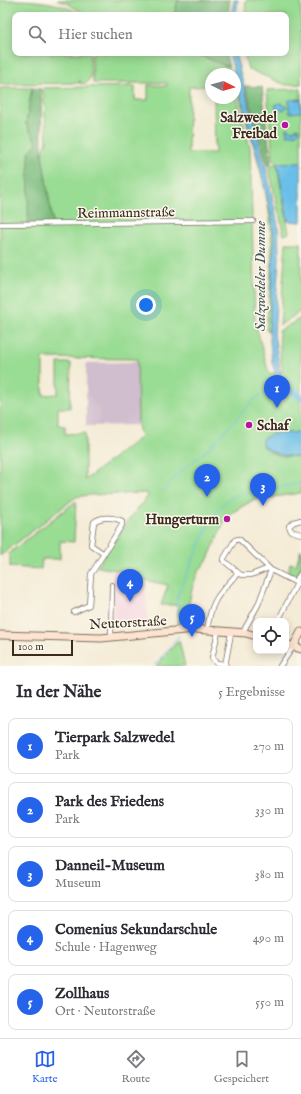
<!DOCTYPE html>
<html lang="de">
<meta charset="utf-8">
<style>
:root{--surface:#fff;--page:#f2f2f3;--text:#2b2b33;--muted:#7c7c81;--line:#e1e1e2;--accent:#2563eb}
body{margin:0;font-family:"IM FELL English",serif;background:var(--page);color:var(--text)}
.controls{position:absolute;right:12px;bottom:12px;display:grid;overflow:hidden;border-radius:8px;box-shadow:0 2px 10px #0003}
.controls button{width:36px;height:36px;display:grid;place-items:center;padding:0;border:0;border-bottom:1px solid var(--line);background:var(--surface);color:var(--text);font:20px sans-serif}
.compass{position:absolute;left:205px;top:68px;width:36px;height:36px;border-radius:50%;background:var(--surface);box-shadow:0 2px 10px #0003;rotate:95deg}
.scale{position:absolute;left:12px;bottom:10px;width:61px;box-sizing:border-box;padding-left:4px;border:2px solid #3b2a1e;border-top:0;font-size:11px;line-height:14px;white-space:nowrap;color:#3b2a1e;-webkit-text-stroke:3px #fbf7ec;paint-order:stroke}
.you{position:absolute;left:146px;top:305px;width:14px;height:14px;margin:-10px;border:3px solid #fff;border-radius:50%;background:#1a73e8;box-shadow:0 0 0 6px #1a73e833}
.badge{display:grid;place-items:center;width:26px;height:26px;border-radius:50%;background:var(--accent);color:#fff;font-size:13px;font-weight:700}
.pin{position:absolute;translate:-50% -33px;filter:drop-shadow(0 1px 2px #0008)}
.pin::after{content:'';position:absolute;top:21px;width:14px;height:12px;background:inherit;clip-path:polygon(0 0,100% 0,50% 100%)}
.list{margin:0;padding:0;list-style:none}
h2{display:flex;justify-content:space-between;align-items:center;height:52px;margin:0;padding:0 16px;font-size:17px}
h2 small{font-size:13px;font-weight:400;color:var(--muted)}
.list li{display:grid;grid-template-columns:26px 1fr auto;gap:12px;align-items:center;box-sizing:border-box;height:56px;margin:0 8px 8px;padding:0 8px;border:1px solid var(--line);border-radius:8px}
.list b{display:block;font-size:15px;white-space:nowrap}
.list p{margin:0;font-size:13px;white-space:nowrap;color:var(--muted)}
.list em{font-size:13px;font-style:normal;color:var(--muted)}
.icon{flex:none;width:22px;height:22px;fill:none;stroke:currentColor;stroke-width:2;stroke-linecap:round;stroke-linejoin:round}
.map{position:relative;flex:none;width:301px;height:666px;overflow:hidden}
.search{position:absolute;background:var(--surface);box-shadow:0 2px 10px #0003;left:12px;right:12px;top:12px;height:44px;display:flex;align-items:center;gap:10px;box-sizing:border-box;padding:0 14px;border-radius:8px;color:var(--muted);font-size:15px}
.sheet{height:372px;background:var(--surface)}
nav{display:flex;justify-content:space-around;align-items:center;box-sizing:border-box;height:56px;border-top:1px solid var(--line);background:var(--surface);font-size:11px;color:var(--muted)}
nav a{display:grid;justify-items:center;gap:2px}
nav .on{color:var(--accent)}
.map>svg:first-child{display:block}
.built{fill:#f4cfdd}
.industrial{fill:#d0bdcd}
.green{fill:#99dc93;stroke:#6a8358;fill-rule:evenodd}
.forest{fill:#7abc7d;stroke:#5a734e}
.water{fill:#6bbfe8;stroke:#537483}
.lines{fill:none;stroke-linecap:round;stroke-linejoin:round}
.stream{stroke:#6bbfe8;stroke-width:1}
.river{stroke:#6bbfe8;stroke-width:7}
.street-casing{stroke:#7c6e5f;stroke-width:6}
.secondary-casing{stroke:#7c6e5f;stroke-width:9}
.street{stroke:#fff;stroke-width:4.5}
.secondary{stroke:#fde4d1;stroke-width:7}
.poi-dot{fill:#b5179e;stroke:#fbf7ec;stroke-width:1.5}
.labels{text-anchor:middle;stroke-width:3;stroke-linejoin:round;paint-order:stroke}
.poi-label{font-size:14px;font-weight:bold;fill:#3b2a1e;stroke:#fbf7ec;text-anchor:end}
.street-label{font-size:14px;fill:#3b2a1e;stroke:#fbf7ec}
.water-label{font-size:15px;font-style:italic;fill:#49575b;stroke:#fbf7ec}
</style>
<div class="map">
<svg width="301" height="666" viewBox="0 0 301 666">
<rect width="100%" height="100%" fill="#fbf7ec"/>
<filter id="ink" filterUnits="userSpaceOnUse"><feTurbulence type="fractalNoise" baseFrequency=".025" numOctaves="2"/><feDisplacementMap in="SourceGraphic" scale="8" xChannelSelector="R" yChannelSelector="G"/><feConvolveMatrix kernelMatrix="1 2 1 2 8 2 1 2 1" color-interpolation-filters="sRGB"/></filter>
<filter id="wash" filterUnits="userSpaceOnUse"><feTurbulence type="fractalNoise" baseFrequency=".012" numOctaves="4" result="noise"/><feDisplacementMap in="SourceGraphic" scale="16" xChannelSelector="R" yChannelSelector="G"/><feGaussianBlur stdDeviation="0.9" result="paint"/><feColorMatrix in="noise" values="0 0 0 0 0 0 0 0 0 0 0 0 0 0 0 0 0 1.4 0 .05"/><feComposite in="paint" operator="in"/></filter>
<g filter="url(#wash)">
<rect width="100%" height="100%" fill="#f4ecd7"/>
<path class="built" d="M 113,570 L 126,571 L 127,580 L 145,580 L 148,625 L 113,627 Z"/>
<path class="industrial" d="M 137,362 L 138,425 L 86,426 L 86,363 Z"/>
<path class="green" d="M 0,0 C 27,0 59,0 81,15 L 15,15 L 15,53 L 90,53 L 91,76 L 87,83 L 81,84 L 80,80 L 80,83 L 0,84 Z
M 57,0 L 178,0 L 174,15 L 86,15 L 67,3 Z
M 246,0 L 301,0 L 301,84 L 286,85 L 248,69 L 244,53 L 286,53 L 286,15 L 245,15 Z
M 92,53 L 194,53 L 229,67 L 231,74 L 211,74 L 211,86 L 189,87 L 188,153 L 215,153 L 214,98 L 235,98 L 235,90 L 250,148 L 255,322 L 269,374 L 283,370 L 281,363 L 279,331 L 301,318 L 301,432 L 272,434 L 270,452 L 281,456 L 301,457 L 301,493 L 253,500 L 233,512 L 225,520 L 208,559 L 198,572 L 193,585 L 188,607 L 187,626 L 178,627 L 178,605 L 161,605 L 168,585 L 145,580 L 127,580 L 125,571 L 97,567 L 127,522 L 148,496 L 147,493 L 89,495 L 76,497 L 0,556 L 0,88 L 32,88 L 26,124 L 37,143 L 53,225 L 42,154 L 47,141 L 43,88 L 135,86 L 135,100 L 148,100 L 148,85 L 167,86 L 167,83 L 93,83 ZM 43,358 L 137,359 L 138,425 L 141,437 L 85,480 L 85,433 L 65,434 L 65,426 L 58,425 L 58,408 L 70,408 L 71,363 L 58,363 L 58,394 L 43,395 Z
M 238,85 C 251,132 273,194 274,242 C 274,271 271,301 269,330 L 266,330 C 269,295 274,257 270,221 C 265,175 248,130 236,86 Z
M 301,89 L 301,162 L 277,163 L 273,159 L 267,90 Z
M 277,164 L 289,233 L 284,235 L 268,165 Z
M 286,243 L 301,243 L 301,311 L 280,325 Z
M 76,501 L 74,542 L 60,541 L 60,559 L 42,559 L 41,569 L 10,567 L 10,556 L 8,554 Z
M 301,549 L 301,568 L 295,578 L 288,575 L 290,563 L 296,565 Z
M 179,640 L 185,666 L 156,666 Z"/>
<path class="forest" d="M 178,0 L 230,0 L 228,15 L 174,15 Z
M 194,53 L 225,53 L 229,67 Z
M 245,86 L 262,87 L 271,163 L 267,164 Z
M 32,88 L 41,89 L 42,154 L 53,225 L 28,225 L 29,152 L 37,143 L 26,124 Z"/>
<path class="water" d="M 234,0 L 238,0 L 236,15 L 231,15 Z
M 229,53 L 235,53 L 266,168 L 278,226 L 279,258 L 274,334 L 281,377 L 289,386 L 289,391 L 279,383 L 272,362 L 269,330 L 274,242 L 272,219 L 257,155 Z
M 301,99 L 301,112 L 289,113 L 289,100 Z
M 280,103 L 287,107 L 284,110 L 276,110 L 276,104 Z
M 287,128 L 293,131 L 297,128 L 299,129 L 299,132 L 297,134 L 287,135 L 286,130 Z
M 301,162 L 301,222 L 288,221 L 277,163 Z
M 301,432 L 301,457 C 285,456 274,455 262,445 L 262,439 L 272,434 Z"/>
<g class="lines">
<path class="stream" d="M 162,492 L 182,470 L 205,452 L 253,401 L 272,386
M 179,627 L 177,596 L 192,562 L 209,524 L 219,508 L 230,498 L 237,495 L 301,483
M 154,666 L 179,636"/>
<path class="river" d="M 282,384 L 301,397"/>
</g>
</g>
<g filter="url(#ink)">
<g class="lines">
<defs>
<path id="street" d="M 0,224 L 253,221
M 301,520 L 294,522 L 289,526 L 291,531 L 301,534
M 269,568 L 251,575 L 241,575 L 223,560 L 235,540 L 239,539 L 271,570 L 301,585
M 295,582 L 301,573
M 74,612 L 89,605 L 91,574 L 122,525 L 122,521 C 114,517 101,516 94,522 L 91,545 L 104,554
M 278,621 L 297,583
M 207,631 C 211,600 218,595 237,574
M 218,632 L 212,658 L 216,663 L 225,664
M 243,632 L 258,605 L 271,570
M 111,637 L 112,585
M 225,666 L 231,633
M 280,666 L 293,647"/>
<path id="secondary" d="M 0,635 L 101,638 L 195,629 L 246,633 L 256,636
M 286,644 L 301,649
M 293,647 L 301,632"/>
</defs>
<use href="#street" class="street-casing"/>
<use href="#secondary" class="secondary-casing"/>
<use href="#street" class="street"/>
<use href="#secondary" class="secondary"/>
</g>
</g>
<g class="poi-dot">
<circle cx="285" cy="125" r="4"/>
<circle cx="249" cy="425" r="4"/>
<circle cx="227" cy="519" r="4"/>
</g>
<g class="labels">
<g class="poi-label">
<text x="277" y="122">Salzwedel<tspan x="277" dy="16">Freibad</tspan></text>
<text x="257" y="430" text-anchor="start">Schaf</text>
<text x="219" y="524">Hungerturm</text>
</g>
<g class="street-label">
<text transform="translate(126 212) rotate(-1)" y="5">Reimmannstraße</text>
<text transform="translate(128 622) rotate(-3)" y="5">Neutorstraße</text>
</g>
<g class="water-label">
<text transform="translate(260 276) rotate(-90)" y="5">Salzwedeler Dumme</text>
</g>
</g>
</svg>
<div class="controls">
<button><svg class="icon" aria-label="locate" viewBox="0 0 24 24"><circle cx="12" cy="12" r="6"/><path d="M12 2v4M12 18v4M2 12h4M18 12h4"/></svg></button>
</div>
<svg class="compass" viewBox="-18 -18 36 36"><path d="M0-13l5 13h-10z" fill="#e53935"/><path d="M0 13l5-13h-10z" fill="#7c7c81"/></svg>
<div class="scale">100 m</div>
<div class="you"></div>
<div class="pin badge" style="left:277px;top:408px">1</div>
<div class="pin badge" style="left:207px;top:497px">2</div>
<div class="pin badge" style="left:263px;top:506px">3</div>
<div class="pin badge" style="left:130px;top:602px">4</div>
<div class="pin badge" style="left:192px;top:637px">5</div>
<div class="search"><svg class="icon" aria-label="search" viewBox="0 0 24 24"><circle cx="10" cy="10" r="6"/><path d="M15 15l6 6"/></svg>Hier suchen</div>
</div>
<section class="sheet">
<h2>In der Nähe<small>5 Ergebnisse</small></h2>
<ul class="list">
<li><span class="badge">1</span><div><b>Tierpark Salzwedel</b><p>Park</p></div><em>270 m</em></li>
<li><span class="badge">2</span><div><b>Park des Friedens</b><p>Park</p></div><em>330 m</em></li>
<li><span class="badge">3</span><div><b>Danneil-Museum</b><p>Museum</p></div><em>380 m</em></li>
<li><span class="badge">4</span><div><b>Comenius Sekundarschule</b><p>Schule · Hagenweg</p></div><em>490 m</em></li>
<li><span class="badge">5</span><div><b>Zollhaus</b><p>Ort · Neutorstraße</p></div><em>550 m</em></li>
</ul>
</section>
<nav>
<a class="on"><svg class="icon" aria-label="map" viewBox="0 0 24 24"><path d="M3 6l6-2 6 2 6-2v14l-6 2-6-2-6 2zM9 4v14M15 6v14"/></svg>Karte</a>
<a><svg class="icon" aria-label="directions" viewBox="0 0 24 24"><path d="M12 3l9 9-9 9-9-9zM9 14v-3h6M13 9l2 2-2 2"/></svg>Route</a>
<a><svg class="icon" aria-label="saved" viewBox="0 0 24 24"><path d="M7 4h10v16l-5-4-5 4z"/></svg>Gespeichert</a>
</nav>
